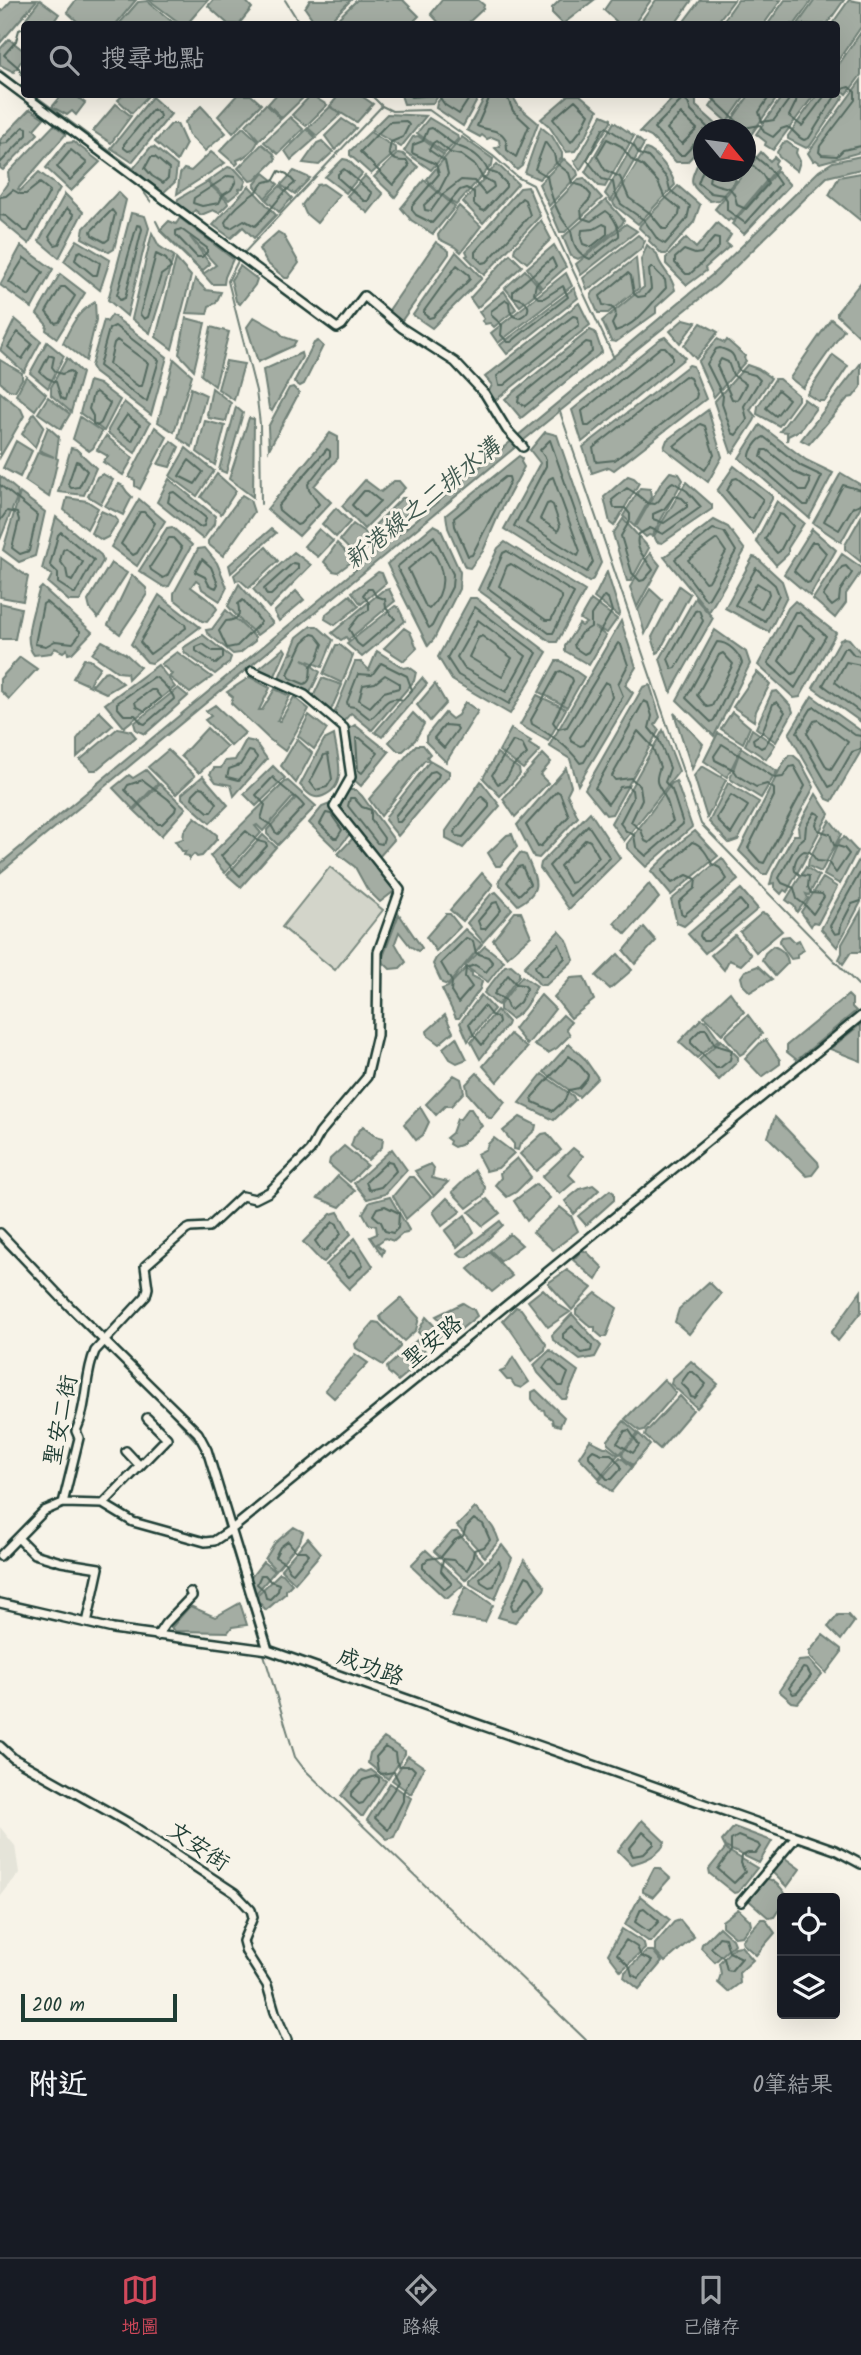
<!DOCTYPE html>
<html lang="zh-TW">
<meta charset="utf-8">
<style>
:root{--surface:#171b24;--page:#20242c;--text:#f1f3f6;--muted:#9ea1a6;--line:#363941;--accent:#d1495b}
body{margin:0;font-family:Kalam,"LXGW WenKai TC",sans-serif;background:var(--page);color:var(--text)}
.controls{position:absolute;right:21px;bottom:21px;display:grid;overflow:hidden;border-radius:7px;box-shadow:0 7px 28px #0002}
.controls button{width:63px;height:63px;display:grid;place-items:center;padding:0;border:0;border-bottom:2px solid var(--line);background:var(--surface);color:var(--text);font:35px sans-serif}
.compass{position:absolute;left:693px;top:119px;width:63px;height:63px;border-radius:50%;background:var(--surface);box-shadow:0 7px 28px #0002;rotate:119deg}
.scale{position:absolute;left:21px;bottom:18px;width:156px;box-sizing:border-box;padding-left:7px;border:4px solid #1f3d34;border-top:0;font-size:19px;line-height:24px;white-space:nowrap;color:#1f3d34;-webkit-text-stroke:5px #f7f3e8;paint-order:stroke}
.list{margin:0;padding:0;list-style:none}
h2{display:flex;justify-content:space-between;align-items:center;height:91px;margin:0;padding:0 28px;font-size:30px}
h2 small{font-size:23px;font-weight:400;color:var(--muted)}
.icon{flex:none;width:38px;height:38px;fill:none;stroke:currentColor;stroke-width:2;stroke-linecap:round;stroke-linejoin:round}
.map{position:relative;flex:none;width:861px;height:2040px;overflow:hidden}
.search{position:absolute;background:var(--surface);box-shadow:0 7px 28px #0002;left:21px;right:21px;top:21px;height:77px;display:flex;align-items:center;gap:18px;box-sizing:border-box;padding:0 24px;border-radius:7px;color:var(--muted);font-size:26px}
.sheet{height:217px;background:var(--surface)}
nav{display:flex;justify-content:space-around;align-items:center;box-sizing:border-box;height:98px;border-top:2px solid var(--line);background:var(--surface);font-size:19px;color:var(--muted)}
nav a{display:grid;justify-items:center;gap:4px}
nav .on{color:var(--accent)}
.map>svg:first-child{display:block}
.built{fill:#e5e4d9}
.green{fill:#d3d5ca;stroke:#79897f;stroke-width:2}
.water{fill:#a4ada3;stroke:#6f8077;stroke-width:2}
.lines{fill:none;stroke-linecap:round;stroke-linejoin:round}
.shore{stroke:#546a60;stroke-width:2}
.stream{stroke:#6f8077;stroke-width:2}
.minor-casing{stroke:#1f3d34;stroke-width:12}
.minor{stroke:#f7f3e8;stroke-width:7}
.labels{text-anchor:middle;stroke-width:6;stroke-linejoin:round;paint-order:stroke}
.street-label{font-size:23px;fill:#1f3d34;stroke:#f7f3e8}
.water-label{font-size:24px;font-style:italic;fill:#405950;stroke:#f7f3e8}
</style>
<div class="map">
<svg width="861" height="2040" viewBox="0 0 861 2040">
<rect width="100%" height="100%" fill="#f7f3e8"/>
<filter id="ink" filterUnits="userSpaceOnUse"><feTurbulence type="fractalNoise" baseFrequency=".0143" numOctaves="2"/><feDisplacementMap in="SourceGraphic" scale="14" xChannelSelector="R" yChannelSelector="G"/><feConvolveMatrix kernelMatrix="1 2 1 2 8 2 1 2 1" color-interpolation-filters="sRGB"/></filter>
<g filter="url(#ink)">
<path class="built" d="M 0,1827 L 15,1846 L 19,1873 L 0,1897 Z"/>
<path class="green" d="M 330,867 L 383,910 L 335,970 L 282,927 Z"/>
<path class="water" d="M 12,0 L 37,0 L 0,43 L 0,13 Z
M 40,0 L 59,14 L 52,24 L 34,24 L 26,18 Z
M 76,0 L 136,0 L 116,24 L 80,24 L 67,12 Z
M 149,0 L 208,0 L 187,24 L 181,24 Z
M 213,0 L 245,0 L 252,8 L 239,24 L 228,24 L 208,6 Z
M 310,0 L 351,0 L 327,24 L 316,24 L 305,8 Z
M 357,0 L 403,0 L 419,16 L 411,24 L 332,24 Z
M 442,0 L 478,0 L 484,5 L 483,9 L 467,24 L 440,24 L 431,14 Z
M 560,0 L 594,0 L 563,24 L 552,13 L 552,8 Z
M 611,0 L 651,0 L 634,24 L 619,24 L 604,10 Z
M 656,0 L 692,0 L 675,24 L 639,24 Z
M 700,0 L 734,0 L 716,24 L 682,24 Z
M 738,0 L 781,0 L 764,24 L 721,24 Z
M 785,0 L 812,0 L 795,24 L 768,24 Z
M 815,0 L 844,0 L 827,24 L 798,24 Z
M 849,0 L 861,2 L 861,27 L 837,62 L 836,24 L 832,24 Z
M 147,1 L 175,24 L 119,24 L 138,2 Z
M 861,32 L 861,75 L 847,94 L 837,86 L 837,67 Z
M 9,39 L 24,51 L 24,57 L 14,72 L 0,65 L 0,49 Z
M 861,80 L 861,152 L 820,163 L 816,160 L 813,161 L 808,153 Z
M 837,90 L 844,96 L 810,146 L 806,148 L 788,139 L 788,136 L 817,95 L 836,94 Z
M 677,94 L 689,95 L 696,100 L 696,106 L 716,124 L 718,129 L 704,130 L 703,145 L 687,162 L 676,162 L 651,137 L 640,132 Z
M 750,94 L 779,95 L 750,136 L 746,133 L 746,130 L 740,129 L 729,124 Z
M 62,95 L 75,95 L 85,103 L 76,115 L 72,111 L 67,115 L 52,107 Z
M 123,95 L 123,94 L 149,95 L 132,113 L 118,100 Z
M 237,95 L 251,95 L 261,104 L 233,133 L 218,116 Z
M 276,95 L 302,95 L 304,97 L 282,118 L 268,104 Z
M 311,95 L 327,105 L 306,126 L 292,115 Z
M 339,95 L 360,95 L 373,104 L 357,122 L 354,121 L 330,106 Z
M 401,95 L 401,94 L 439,95 L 433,103 L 404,104 Z
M 443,95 L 480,95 L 463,126 L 436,108 L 437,103 Z
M 486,95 L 512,95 L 519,107 L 538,123 L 522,166 L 517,170 L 495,148 L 500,146 L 499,140 L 492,137 L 487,139 L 482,135 L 480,137 L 467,130 Z
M 569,95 L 580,95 L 598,110 L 587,134 L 575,151 L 566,152 L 549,126 L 541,119 Z
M 718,95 L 746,95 L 727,122 L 710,107 Z
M 783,95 L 814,95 L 773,150 L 765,145 L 766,142 L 756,134 Z
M 152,97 L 171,114 L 132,162 L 111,148 Z
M 116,104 L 131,116 L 111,143 L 93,131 Z
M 266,104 L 281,119 L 259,140 L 246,125 Z
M 201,106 L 226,133 L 205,151 L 189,135 L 185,122 Z
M 330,107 L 341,114 L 317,136 L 308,128 Z
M 30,109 L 44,118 L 34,129 L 38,134 L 3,170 L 0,168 L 0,140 Z
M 387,114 L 426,116 L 401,147 L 371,130 Z
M 602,115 L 611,119 L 611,122 L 580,170 L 574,161 L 578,158 Z
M 290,117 L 303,129 L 278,154 L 264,142 Z
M 429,118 L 457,135 L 458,139 L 445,153 L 417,133 Z
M 342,119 L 356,128 L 335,150 L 325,136 Z
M 614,122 L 634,136 L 605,187 L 599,186 L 585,172 Z
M 171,124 L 177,124 L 186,144 L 177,161 L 155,142 Z
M 54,125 L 66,134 L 18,189 L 20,191 L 39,172 L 60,188 L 29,244 L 0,220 L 0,194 L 9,181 L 8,173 Z
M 243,127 L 258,141 C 255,150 244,158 237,160 L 238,163 L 236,165 L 220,151 Z
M 541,127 L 552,136 L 562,153 L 562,158 L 539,179 L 525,173 Z
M 307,129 L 316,138 L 291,160 L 285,151 Z
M 370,132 L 396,148 L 396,152 L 371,174 L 350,155 L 350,151 Z
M 418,136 L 444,155 L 431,170 L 404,151 L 413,137 Z
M 462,137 L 493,159 L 492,165 L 456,205 L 436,190 L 427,179 Z
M 637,138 L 644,144 L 611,201 L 605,194 Z
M 322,141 L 333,152 L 319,165 L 303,163 L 317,143 Z
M 74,142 L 100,162 L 71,191 L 46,168 L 66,143 Z
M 787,142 L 797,149 L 796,153 L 800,161 L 797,171 L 779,157 L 777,152 L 783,143 Z
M 262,144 L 273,153 L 276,159 L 255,180 L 250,181 L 238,168 Z
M 154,147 L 177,166 L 175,182 L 163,193 L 133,169 L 150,148 Z
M 646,149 C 656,151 673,174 675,185 L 638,224 L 614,205 L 613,202 Z
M 211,152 L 225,163 L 177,194 L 180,174 L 184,169 L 191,171 Z
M 761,152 L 770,161 L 774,157 L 777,160 L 775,163 L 777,168 L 733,221 L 730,219 L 728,221 L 715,209 Z
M 398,153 L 403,154 L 418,167 L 395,197 L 374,177 Z
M 861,156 L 861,169 L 827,177 L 718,284 L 524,440 L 0,873 L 0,864 L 712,275 L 819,171 L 833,162 Z
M 703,157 L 704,172 L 727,172 L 736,180 L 719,200 L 710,201 C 687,183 689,184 700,158 Z
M 343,159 L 348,160 L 362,174 L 346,193 L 325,177 Z
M 564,159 L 577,171 L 578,175 L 549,206 L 539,184 Z
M 497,164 L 518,184 L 483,223 L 463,202 Z
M 228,167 L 235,169 L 246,181 L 243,188 L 239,189 L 240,191 L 229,200 L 208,181 Z
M 294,171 L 310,178 L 295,194 L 281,185 Z
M 777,171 L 790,185 L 744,234 L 732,224 Z
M 264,173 L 278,184 L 265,198 L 254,185 Z
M 861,173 L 861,221 L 829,195 L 839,177 Z
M 365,176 L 383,194 L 368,213 L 347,196 Z
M 584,178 L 602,198 L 565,232 L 560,232 L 550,209 L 579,179 Z
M 424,180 L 455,207 L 433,234 L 411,220 L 401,208 Z
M 207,182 L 227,201 L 228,204 L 219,213 L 213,210 L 201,215 L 195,210 L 191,215 L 177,203 L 178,199 Z
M 323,184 L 339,195 L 317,223 L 306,214 L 302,205 L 317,185 Z
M 249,186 L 276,215 L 254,238 L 243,227 L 231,238 L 213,225 Z
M 280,186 L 292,198 L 279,212 L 266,200 Z
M 678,186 L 700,205 L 694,222 L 666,254 L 662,254 L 649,241 L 650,238 L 639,228 L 640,225 Z
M 528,187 L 540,216 L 484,275 L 466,256 L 468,255 L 466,251 L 520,188 Z
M 118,192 L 126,200 L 114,249 L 109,252 L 82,238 L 84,228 Z
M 65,194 L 83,212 L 59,258 L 39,241 Z
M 606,200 L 624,220 L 622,224 L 584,256 L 578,259 L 571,256 L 563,237 Z
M 459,206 L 481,226 L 461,252 L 455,247 L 439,239 L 438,235 Z
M 131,213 L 145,216 L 149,228 L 127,316 L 108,300 Z
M 180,218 L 233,259 L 225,277 L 224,284 L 212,284 L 203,274 L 216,265 L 190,237 L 210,264 L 202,271 L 160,230 L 169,221 L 176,224 Z
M 541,220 L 551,239 L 527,263 L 514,252 L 515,248 Z
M 717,223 L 731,235 L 726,243 L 730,246 L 705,268 L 706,271 L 687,285 L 666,264 L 666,258 L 686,238 L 696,248 Z
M 626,224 L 637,231 L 581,275 L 576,264 Z
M 278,232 L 283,235 L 299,263 L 288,278 L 285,278 L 267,263 L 259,249 Z
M 152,233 L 159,246 L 174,256 L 150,333 L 132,319 Z
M 638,235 L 645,241 L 641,249 L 591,288 L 587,289 L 583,278 Z
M 77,240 L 110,260 L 100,290 L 64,261 Z
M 436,242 L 449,251 L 449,254 L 400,323 L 387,313 Z
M 554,245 L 566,267 L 542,288 L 527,268 Z
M 647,245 L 657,254 C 659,268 671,272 675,290 L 656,307 L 656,313 L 616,342 L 611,341 L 602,321 L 644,287 L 641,260 Z
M 21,246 L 53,269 L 32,308 L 0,285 Z
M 456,252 L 482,278 L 432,328 L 413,315 Z
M 510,254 L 522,266 L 477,308 L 470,298 Z
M 636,258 L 639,288 L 608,313 L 598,313 L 591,297 L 593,292 Z
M 176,259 L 191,276 L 172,349 L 156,337 Z
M 240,266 L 257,279 L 255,285 L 240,304 L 236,301 L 231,280 Z
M 525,270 L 541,289 L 520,306 L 505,288 Z
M 566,273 L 572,286 L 498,343 L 491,333 Z
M 60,274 L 85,293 L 57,338 L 46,330 L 47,325 L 37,314 Z
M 195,279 L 206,290 L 221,292 L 216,303 L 209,306 L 207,314 L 186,313 Z
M 861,282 L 861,338 L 837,315 L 837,312 Z
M 574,288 L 578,298 L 507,354 L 500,345 Z
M 504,291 L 516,309 L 494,327 L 490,323 L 485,324 L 482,321 L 484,319 L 479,312 Z
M 95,302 L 96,320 L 86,361 L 63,343 C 71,326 77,312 95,302 Z
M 579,303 L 590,325 L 493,402 L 487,395 L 492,385 L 485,377 Z
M 112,315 L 167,357 L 151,415 L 95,373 L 91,366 L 104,320 L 107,322 Z
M 254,317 L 277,330 L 284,337 L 296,341 L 293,346 L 258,362 L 247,327 Z
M 186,318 L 205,323 L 194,370 L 179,354 Z
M 15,319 L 41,341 L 24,372 L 0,350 Z
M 684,319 L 696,322 L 680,343 L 670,331 Z
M 831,319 L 844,330 L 803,388 L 790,378 Z
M 701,323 L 718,332 L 696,359 L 684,346 Z
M 211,327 L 229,332 L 215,386 L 201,375 Z
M 590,330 L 595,332 L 602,352 L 521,418 L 505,399 Z
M 665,337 L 685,358 L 582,442 L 572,410 L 660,339 Z
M 717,339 L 725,343 L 727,340 L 745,356 L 744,358 L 746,361 L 714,397 L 698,362 Z
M 318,341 L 323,346 L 304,384 L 300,386 L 294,382 L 314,343 Z
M 47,342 L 64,356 L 48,388 L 30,373 Z
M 301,353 L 302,357 L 272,411 L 269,408 L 263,370 Z
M 833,355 L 848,366 L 825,401 L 818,401 L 807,394 Z
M 67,358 L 82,373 L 71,412 L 51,395 L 51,387 Z
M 174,359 L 192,375 L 174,432 L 158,422 Z
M 0,360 L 22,373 L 22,379 L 15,391 L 9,390 L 0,382 Z
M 226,361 L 244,364 L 234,400 L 218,389 Z
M 861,363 L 861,387 L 853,397 L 848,398 L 809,444 L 801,440 Z
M 689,365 L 693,366 L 706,399 L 614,470 L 609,467 L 592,473 L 583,447 Z
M 747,365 L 758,369 L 771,378 L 750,410 L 756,417 L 754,421 L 733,453 L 731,452 L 714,402 Z
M 26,376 L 46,394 L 35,410 L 16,395 Z
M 775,379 L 779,379 L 798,395 L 798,400 L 779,426 L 757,414 L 758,406 Z
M 89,381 L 99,384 L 120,400 L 104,431 L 80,413 Z
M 293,387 L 299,393 L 269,449 L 268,427 L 289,388 Z
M 191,388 L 206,395 L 192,447 L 178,438 Z
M 212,388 L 231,403 L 226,421 L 209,418 L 207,414 Z
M 0,392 L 21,409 L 24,416 L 0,457 Z
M 48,397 L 70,414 L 61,429 L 38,413 Z
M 804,399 L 816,408 L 800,430 L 788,436 L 787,441 L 787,432 L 780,431 Z
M 124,402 L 150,423 L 135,453 L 108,433 L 108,430 Z
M 236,407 L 243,413 L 226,473 L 219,470 Z
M 708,410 L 722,457 L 708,482 L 664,448 L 667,440 Z
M 34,413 L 44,426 L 35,447 L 22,434 Z
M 80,417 L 102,432 L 93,448 L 89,451 L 73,439 Z
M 249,418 L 254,419 L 253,497 L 229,479 Z
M 205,421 L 225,426 L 215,465 L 197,452 Z
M 760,425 L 806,460 L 833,473 L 809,518 L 739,458 Z
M 48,427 L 59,437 L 56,458 L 58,459 L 49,497 L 25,481 L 38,452 L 54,457 L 39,450 Z
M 155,427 L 167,437 L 140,489 L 135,486 L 135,480 L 129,477 Z
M 545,432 L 557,435 L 601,563 L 593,579 L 589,582 L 504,529 L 540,463 L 530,450 Z
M 330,433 L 338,437 L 338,458 L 314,486 L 331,502 L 299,536 L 267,509 Z
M 106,436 L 133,458 L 123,475 L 103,462 L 108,456 L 97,450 Z
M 16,441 L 32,451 L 20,477 L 3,468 Z
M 171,441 L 179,447 L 170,467 L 158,464 Z
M 71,448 L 76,449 L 96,468 L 84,495 L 58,492 Z
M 186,448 L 214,471 L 197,496 L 170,476 Z
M 519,456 L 522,458 L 521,462 L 524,467 L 499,514 L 483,551 L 470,568 L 465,567 L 448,528 L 446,515 Z
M 734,466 L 772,496 L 772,499 L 753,534 L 717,491 Z
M 670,472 L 679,474 L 683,480 L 652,536 L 649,535 L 646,537 L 623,516 L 640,488 L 650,489 L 651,497 L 635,525 L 637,525 L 661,483 Z
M 841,473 L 861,485 L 861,506 L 841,542 L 813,523 Z
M 103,474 L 113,480 L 101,504 L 88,496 L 97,477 Z
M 217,474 L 236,491 L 221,514 L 201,497 Z
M 0,476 L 17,490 L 18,495 L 0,540 Z
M 628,476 L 634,478 L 639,483 L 614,526 L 610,523 L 604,497 Z
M 169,479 L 215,516 L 214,524 L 203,539 L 157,502 Z
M 365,480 L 381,492 L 394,481 L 399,481 L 405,488 L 364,529 L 342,506 Z
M 686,482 L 712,505 L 712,509 L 662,543 L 657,542 L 654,536 Z
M 119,484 L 123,486 L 127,492 L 132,497 L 123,515 L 105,506 Z
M 20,493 L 45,512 L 35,556 L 19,562 L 3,550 Z
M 242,495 L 250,500 L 254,512 L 223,556 L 208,544 L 208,541 Z
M 67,498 L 87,501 L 98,508 L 87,529 L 64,510 Z
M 402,498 L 405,498 L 413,509 L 383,535 L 372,528 Z
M 139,499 L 165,521 L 137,566 L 111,547 Z
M 777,501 L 804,523 L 788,548 L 788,554 L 776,565 L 756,541 Z
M 336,508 L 350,522 L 336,537 L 322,524 Z
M 101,511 L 115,517 L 118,521 L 108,537 L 102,540 L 91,533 Z
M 56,517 L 101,555 L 103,561 L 80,601 L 69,601 L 48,583 L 52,575 L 42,569 Z
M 861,517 L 861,562 L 845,549 L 845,545 Z
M 623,519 L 649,548 L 631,581 L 627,581 L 613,534 Z
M 714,520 L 728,527 L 745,550 L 709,612 L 664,557 Z
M 353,524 L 374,539 L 367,544 L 367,549 L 357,557 L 340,540 Z
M 434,525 L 440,528 L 460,572 L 459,589 L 434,639 L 428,646 L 387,564 Z
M 172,527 L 192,545 L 169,586 L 164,587 L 139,571 L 167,528 Z
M 271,529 L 276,533 L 231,573 L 229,565 Z
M 319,529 L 333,541 L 318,557 L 304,546 Z
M 812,529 L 836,550 L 810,596 L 784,574 Z
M 505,542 L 585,591 L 557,642 L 551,642 L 478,590 L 498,548 Z
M 337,543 L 354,560 L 338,572 L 333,571 L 324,562 Z
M 266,547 L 278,561 L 249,588 L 240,580 L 236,581 L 234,575 Z
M 205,548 L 217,563 L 227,587 L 220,601 L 202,589 L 200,583 L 196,580 L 191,587 L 214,604 L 217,609 L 207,622 L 202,621 L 174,599 L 174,593 L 198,549 Z
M 294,552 L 311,565 L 269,608 L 253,589 Z
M 650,553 L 660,565 L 637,607 L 630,587 Z
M 842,554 L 861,567 L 861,572 L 846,594 L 846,603 L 835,618 L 813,599 Z
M 753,557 L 757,558 L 782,581 L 787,596 L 769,632 L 725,608 Z
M 1,558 L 28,577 L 23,601 L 0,597 Z
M 111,563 L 127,573 L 98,618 L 90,609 L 88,601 Z
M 378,572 L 382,573 L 386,583 L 361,604 L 352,592 Z
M 607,572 L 620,613 L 618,616 L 594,598 Z
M 132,575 L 146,588 L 147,594 L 120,634 L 108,625 Z
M 239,584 L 273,623 L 257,635 L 242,622 L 228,606 Z
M 679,586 L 690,594 L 659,652 L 657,653 L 652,637 Z
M 42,587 L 92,632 L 72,653 L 68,654 L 67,649 L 63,652 L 55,648 L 51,653 L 34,655 C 21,639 35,608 39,590 Z
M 389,589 L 395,601 L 348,640 L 346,637 L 341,640 L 332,633 L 382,591 Z
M 650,589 L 662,600 L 645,634 L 638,610 Z
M 296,591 L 304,600 L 279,621 L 274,612 Z
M 159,595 L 200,627 L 152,663 L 147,662 L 131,644 Z
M 350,595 L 359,606 L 335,625 L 325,619 L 326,614 Z
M 470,598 L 476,598 L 547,652 L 510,714 L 452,680 L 438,657 Z
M 695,598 L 713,618 L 671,692 L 660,659 Z
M 591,600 L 617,619 L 607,633 L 594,627 L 606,636 L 589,665 L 565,651 L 565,646 L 579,624 L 582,626 L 586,623 L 580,619 Z
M 795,601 L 836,633 L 800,697 L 794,698 L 758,665 L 788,608 Z
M 0,603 L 21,608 L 15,639 L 0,639 Z
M 395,606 L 398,607 L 405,621 L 362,657 L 347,644 Z
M 226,610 L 255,637 L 255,641 L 240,653 L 233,654 L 207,633 L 206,630 L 212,629 Z
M 621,621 L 636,667 L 625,685 L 633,693 L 578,785 L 570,759 L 549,746 Z
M 311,626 L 317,626 L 333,640 L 322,667 L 303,659 L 320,672 L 309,695 L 278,680 L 289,655 L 293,653 L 291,652 L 297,637 Z
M 404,628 L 410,632 L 417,648 L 404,661 L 384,648 Z
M 715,630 L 746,652 L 750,664 L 714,736 L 677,700 Z
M 203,635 L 231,657 L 229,663 L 215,674 L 185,653 L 183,648 Z
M 845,638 L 849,639 L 861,653 L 861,722 L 813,688 L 840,640 Z
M 102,641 L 126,654 L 140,667 L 128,679 L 127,673 L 118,672 L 92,654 Z
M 336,645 L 340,645 L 353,656 L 342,683 L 323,674 Z
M 284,648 L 286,651 L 273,680 L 256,671 Z
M 377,651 L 404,668 L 409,667 L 416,672 L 414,681 L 372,730 L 351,713 L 341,724 L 332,719 L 355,662 L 361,662 L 369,670 Z
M 177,652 L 212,677 L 190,693 L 169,677 L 172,674 L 161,664 Z
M 20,657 L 37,669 L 9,699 L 0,690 L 0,679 Z
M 84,659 L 90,660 L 100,667 L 90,682 L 93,685 L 104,672 L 108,671 L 123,683 L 106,693 L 73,678 Z
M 556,661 L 561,661 L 584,677 L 567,707 L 539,692 Z
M 158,665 L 175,687 L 124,727 L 105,704 Z
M 757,672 L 770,684 L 756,711 L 754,721 L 733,707 Z
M 250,677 L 270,688 L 259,710 L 262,710 L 275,689 L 290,696 L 277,721 L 280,721 L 294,697 L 309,709 L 285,751 L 269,739 L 231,703 L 233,697 L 227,692 Z
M 322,678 L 342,685 L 331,710 L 326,712 L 312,699 Z
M 422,678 L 427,684 L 382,737 L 375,732 Z
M 435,684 L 446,703 L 430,721 L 417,705 Z
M 650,685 L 660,717 L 655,725 L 659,730 L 612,814 L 606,815 L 585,789 L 643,687 Z
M 178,688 L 188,696 L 145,734 L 136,730 L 134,723 Z
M 777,691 L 791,706 L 793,712 L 776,742 L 756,728 L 772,692 Z
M 537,695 L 566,709 L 548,741 L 520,725 Z
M 812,696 L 861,731 L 861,751 L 832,801 L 827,799 L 789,734 Z
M 465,702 L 478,711 L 446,762 L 426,742 L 426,736 L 445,713 L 452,719 L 458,715 Z
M 215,705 L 245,733 L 231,746 L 205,720 L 211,716 L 206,711 Z
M 99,711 L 113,725 L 77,757 L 77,739 Z
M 732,712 L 750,727 L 743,743 L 721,729 Z
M 413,713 L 424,724 L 415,740 L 403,751 L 398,751 L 389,742 Z
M 674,713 L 703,744 L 692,769 Z
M 309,715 L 327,729 L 314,749 L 298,736 Z
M 355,725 L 389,752 L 361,786 L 352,778 L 346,730 Z
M 118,728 L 131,731 L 136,737 L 96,770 L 91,770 L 80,760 Z
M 207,728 L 227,747 L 199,773 L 181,756 Z
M 511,729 L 531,741 L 529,744 L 540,751 L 523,769 L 499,751 Z
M 752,729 L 775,745 L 766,759 L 745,745 Z
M 663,730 L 679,771 L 624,841 L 611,823 Z
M 718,733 L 741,746 L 741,749 L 742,748 L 777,771 L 761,798 L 730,779 L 740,751 L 727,777 L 704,761 Z
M 334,735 C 337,756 349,786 323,796 C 312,800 308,793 300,785 L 324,740 Z
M 297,739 L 312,753 L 296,783 L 281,766 Z
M 246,740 L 255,742 L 267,759 L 234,796 L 231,785 L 216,782 L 210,774 L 214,768 L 221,768 L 225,761 L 235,760 Z
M 416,745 L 423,745 L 430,754 L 427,757 L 429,760 L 449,771 L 449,776 L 398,836 L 385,820 L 387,815 L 429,762 L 425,760 L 381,816 L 369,799 Z
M 168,750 L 195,776 L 176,794 L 148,767 Z
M 497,753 L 519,769 L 520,774 L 500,796 L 483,778 Z
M 543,754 L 551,762 L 540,775 L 548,783 L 515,817 L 503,799 Z
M 789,755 L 793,755 L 800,761 L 814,787 L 767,874 L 762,874 L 739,851 L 781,767 Z
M 273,766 L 285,778 L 256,806 L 244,794 Z
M 702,766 L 726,780 L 707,818 L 694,776 Z
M 566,768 L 571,786 L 567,794 L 578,817 L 539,858 L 534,857 L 517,825 Z
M 146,770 L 158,783 L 133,809 L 113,788 L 129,775 L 133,778 Z
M 203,776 L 228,805 L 210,823 L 182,798 L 182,794 Z
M 288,781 L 316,806 L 278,845 L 267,834 L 267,830 L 295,799 L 293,797 L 263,831 L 257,825 L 255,826 L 261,833 L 225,873 L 210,856 L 285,782 Z
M 481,781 L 500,806 L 463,848 L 446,839 L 446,831 Z
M 676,781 L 692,827 L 646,867 L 627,848 L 627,844 L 672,783 Z
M 728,783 L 759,802 L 738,840 L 729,843 L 709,822 Z
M 160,784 L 186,808 L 161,836 L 134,810 Z
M 347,790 L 356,790 L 362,796 L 394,840 L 379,857 L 341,809 L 340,800 Z
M 816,794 L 829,814 L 787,892 L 784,890 L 781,894 L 774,887 L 774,883 L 770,884 L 773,873 L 794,835 L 799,835 L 798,827 Z
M 330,804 L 352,831 L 337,850 L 309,823 L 322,807 Z
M 590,812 L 620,858 L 569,909 L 540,868 L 541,863 Z
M 195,817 L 217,835 L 217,839 L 202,856 L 197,857 L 194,854 L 189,859 L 189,856 L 184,855 L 186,851 L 182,851 L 175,841 L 183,839 L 184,831 Z
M 830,820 L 841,834 L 821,872 L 808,866 L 809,859 Z
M 695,831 L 718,856 L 671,895 L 651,871 L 682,841 Z
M 512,834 L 517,847 L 500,866 L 496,866 L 488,853 L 507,835 Z
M 263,835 L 276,847 L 241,887 L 227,875 Z
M 355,836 L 397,889 L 380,902 L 367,889 L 355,867 L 338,854 Z
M 844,837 L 857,851 L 840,884 L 824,875 L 839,841 Z
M 520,853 L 526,855 C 535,878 545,890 518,905 L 500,885 L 499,880 Z
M 861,856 L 861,902 L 837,947 L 821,929 Z
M 722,858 L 738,880 L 684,926 L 677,923 L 671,900 Z
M 806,867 L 819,876 L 809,895 L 806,894 L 808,898 L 797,912 L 794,906 L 786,900 Z
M 482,873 L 493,885 L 463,921 L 450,910 Z
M 823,878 L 837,887 L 818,923 L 813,922 L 811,926 L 801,912 Z
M 649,884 L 659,898 L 626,934 L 614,923 Z
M 741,889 L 758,909 L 705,953 L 688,934 Z
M 496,892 L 512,909 L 483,942 L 467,923 L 491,894 Z
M 861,911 L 861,952 L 851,952 L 843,964 L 839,959 L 842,953 L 842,944 Z
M 515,912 L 521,912 L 531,936 L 507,957 L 493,940 Z
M 762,913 L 766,914 L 782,931 L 756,952 L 740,932 Z
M 399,914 L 422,948 L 418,951 L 410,946 L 399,932 L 395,943 L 406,962 L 400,968 L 390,969 L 384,963 L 383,957 Z
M 446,914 L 450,914 L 460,927 L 436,951 L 426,937 Z
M 644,927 L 656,941 L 635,964 L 624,951 Z
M 465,929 L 482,944 L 448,985 L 442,983 L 433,964 L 436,958 Z
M 559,931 L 567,940 L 574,960 L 546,985 L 540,985 L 524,967 Z
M 735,935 L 751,955 L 741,965 L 729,960 L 724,970 L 711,955 Z
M 789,936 L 795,942 L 799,940 L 804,950 L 797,954 L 797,958 L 791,959 L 779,942 L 782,937 Z
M 485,946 L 504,961 L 488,982 L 465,966 Z
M 773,946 C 782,949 787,954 788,963 L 775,976 L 762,960 L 765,953 Z
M 618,954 L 632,970 L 610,989 L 596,976 Z
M 511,965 L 519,972 L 519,976 L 498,1005 L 496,1004 L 484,993 L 505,966 Z
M 758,966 L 772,979 L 750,992 L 743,985 L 741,977 L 745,971 Z
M 465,969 L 472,973 L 472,976 L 482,981 L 480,989 L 459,1018 L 456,1018 L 442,989 L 448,987 Z
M 522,976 L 537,986 C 529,999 525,1012 511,1019 L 500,1010 L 500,1005 Z
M 584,977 L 594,1000 L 571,1018 L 554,997 L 571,978 Z
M 730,992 L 744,1012 L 722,1034 L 704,1016 Z
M 481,995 L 494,1009 L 468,1041 L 460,1023 Z
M 541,995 L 555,1009 L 527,1045 L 514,1029 Z
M 848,995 L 852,999 L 852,1007 L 856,1011 L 797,1060 L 787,1052 L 787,1045 Z
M 497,1010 L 508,1022 L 507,1025 L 480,1059 L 471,1042 Z
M 445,1015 L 453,1032 L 439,1044 L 428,1036 L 427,1031 Z
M 563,1015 L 571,1022 L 566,1028 L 570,1035 L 557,1048 L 548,1053 L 534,1045 Z
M 748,1015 L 762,1034 L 745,1052 L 740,1055 L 725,1036 Z
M 701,1019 L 706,1021 L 719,1039 L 697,1058 L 679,1042 Z
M 861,1024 L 861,1061 L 830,1049 Z
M 510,1034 L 527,1048 L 497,1082 L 483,1066 Z
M 456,1037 L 467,1059 L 457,1063 L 450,1059 L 443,1048 Z
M 721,1040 L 738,1057 L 738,1061 L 719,1080 L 699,1060 Z
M 766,1040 L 780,1060 L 780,1064 L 762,1077 L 745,1059 L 761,1042 Z
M 569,1044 L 584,1058 L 598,1078 L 579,1097 L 544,1072 Z
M 477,1073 L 505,1102 L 492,1118 L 489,1118 L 468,1094 L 466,1084 Z
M 542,1074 L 573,1096 L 575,1100 L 554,1120 L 519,1103 Z
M 454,1075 L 461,1079 L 464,1092 L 451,1106 L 445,1106 L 436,1115 L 426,1104 Z
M 420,1107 L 429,1122 L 423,1135 L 416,1140 L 404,1124 Z
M 468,1109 L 471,1109 L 482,1126 L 460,1145 L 454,1147 L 449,1144 L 450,1141 L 446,1138 L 452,1133 L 457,1119 L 460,1119 Z
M 520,1117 L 536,1125 L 535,1130 L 520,1144 L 518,1150 L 514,1149 L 514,1144 L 503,1131 Z
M 775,1117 L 818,1162 L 819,1166 L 812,1175 L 807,1176 L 768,1137 Z
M 363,1126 L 376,1136 L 383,1138 L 382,1147 L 368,1160 L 351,1146 L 354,1137 Z
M 547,1133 L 561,1150 L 536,1171 L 520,1154 L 542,1134 Z
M 494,1138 L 514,1153 L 498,1168 L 486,1171 L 477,1154 L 486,1149 L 488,1144 Z
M 344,1146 L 367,1165 L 350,1182 L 329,1164 L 330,1159 Z
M 573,1148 L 583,1156 L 569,1175 L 575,1181 L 560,1194 L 542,1177 Z
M 392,1149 L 407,1170 L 385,1194 L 367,1199 L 354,1183 Z
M 517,1158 L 531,1177 L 516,1192 L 507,1197 L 495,1185 L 501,1178 L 500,1173 Z
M 431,1164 L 434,1168 L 432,1178 L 448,1182 L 434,1196 L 415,1171 Z
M 475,1170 L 485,1187 L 484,1195 L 467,1208 L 452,1192 Z
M 338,1176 L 355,1191 L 340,1207 L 318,1198 Z
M 409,1177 L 414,1177 L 431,1197 L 406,1219 L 393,1196 Z
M 536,1184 L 550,1198 L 527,1221 L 514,1201 Z
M 593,1185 L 599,1190 L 574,1214 L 565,1201 L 580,1189 Z
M 610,1190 L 614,1193 L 614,1200 L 586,1225 L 578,1216 Z
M 390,1197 L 409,1230 L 407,1233 L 402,1234 L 394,1241 L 385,1238 L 377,1244 L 384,1250 L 382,1255 L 370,1237 L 377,1234 L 376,1226 L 369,1224 L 363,1213 L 370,1202 Z
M 447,1198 L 461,1211 L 442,1226 L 433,1212 Z
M 487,1199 L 500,1213 L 483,1226 L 469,1212 Z
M 560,1207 L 571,1216 L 578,1231 L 553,1250 L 533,1232 Z
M 338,1212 L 351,1234 L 324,1262 L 320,1260 L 303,1242 L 331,1214 Z
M 465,1215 L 474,1232 L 457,1247 L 445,1231 Z
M 500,1221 L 503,1225 L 468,1257 L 463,1257 L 458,1253 Z
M 510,1234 L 522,1245 L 501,1261 L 490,1250 Z
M 355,1238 L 373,1266 L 349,1289 L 326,1265 Z
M 582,1250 L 587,1252 L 603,1268 L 596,1280 L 573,1260 Z
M 489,1251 L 512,1276 L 492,1292 L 468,1269 Z
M 567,1270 L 592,1288 L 572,1310 L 548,1283 Z
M 709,1282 L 721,1294 L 689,1334 L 675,1322 L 679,1309 Z
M 543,1289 L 559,1305 L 570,1312 L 548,1327 L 528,1301 Z
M 861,1291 L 861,1312 L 838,1341 L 831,1333 Z
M 596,1293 L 617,1308 L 606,1337 L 602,1337 L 595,1331 L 595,1327 L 591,1327 L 576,1314 L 576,1310 Z
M 401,1298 L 419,1318 L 416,1330 L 404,1341 L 381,1320 L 380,1316 Z
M 463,1303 L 474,1310 L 477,1316 L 460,1330 L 453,1332 L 436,1316 Z
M 516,1307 L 521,1309 L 546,1344 L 545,1350 L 532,1361 C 523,1349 513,1331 503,1320 Z
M 572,1314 L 601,1346 L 595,1357 L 580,1360 L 553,1340 L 552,1335 Z
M 426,1317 L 442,1334 L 430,1345 L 418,1332 Z
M 374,1322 L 379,1323 L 400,1345 L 400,1347 L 383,1365 L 356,1348 L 355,1344 Z
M 418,1339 L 428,1356 L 398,1381 L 388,1372 L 387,1367 Z
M 550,1350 L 578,1371 L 566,1399 L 562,1399 L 538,1373 L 534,1365 Z
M 355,1354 L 368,1363 L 334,1398 L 325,1390 Z
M 513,1357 L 529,1382 L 521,1388 L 515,1386 L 511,1380 L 507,1380 L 500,1372 L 505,1370 Z
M 691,1361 L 718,1384 L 697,1408 L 671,1384 L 672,1379 Z
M 664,1379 L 676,1393 L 644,1430 L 640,1431 L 625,1419 Z
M 536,1390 L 564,1417 L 560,1426 L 553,1424 L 552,1419 L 545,1414 L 544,1410 L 540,1409 L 532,1399 L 532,1392 Z
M 680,1396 L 693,1410 L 660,1449 L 645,1436 L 646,1432 Z
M 624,1421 L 638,1433 L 620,1454 L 608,1444 L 608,1440 Z
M 639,1434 L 650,1445 L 633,1465 L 623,1457 L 622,1453 Z
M 590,1440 L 604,1447 L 607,1447 L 618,1455 L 599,1478 L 579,1457 Z
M 620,1457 L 632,1467 L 612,1492 L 599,1481 Z
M 475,1508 C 486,1517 495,1527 499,1541 L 485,1557 L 457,1526 Z
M 294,1527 L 303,1532 L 300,1541 L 276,1570 L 265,1559 L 275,1543 Z
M 452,1532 L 457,1532 L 483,1561 L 465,1580 L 434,1551 Z
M 308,1538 L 321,1553 L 295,1583 L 281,1569 Z
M 502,1545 L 512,1558 L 495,1599 L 470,1584 L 470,1580 Z
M 426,1550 L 462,1583 L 463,1585 L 448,1598 L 445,1598 L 413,1568 L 412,1564 Z
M 524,1560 L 545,1587 L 544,1590 L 515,1622 L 498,1617 Z
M 263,1562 L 275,1571 L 257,1592 L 253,1593 L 249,1580 Z
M 280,1573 L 283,1574 L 292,1584 L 286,1590 L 286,1593 L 266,1610 L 257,1600 L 258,1594 Z
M 466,1586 L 493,1605 L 485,1622 L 451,1617 Z
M 240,1603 L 247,1625 L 232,1627 L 228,1632 L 175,1631 L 171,1628 L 190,1606 L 215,1617 Z
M 838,1615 L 848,1615 L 854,1622 L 841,1640 L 828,1627 Z
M 823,1635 L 841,1649 L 841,1653 L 826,1673 L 810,1657 L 809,1652 Z
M 809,1660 L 822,1674 L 798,1703 L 792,1702 L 779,1691 L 799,1661 Z
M 384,1738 L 405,1751 L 405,1754 L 388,1779 L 368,1763 L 370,1753 Z
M 408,1756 L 424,1767 L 411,1794 L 392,1780 Z
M 361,1770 L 366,1772 L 371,1770 L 386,1781 L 363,1816 L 361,1816 L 341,1796 Z
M 390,1783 L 411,1798 L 394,1837 L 387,1839 L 367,1820 Z
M 642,1820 L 665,1842 C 661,1854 645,1861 631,1864 L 618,1851 Z
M 734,1827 L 772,1841 L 759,1863 L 725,1847 L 722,1841 Z
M 725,1849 L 757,1868 L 738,1892 L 734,1893 L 710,1874 L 709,1869 Z
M 785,1858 L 800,1869 L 787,1887 L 771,1871 L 779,1860 Z
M 654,1868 L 659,1868 L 670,1878 L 653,1897 L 643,1892 L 643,1889 Z
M 764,1878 C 774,1879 784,1889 787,1898 L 782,1898 L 782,1905 L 774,1917 L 769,1918 L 746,1898 Z
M 640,1896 L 670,1920 L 652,1941 L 648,1941 L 625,1925 Z
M 738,1909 L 750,1920 L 751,1925 L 742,1936 L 735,1937 L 722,1926 L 722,1921 Z
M 761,1919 L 765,1919 L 775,1933 L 756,1955 L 743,1944 L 742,1940 Z
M 680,1920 L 694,1937 L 665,1962 L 655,1951 L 655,1944 L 674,1922 Z
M 719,1927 L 732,1939 L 734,1944 L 715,1962 L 701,1948 L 702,1944 Z
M 622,1929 L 644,1943 L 645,1949 L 621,1971 L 608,1954 Z
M 741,1946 L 753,1960 L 739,1973 L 740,1983 L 728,1992 L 718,1983 L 721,1974 L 719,1963 L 734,1947 Z
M 647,1951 L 653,1951 L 662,1962 L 639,1989 L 624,1977 L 625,1972 Z"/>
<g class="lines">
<path class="shore" d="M 24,28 L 19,30 L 16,41 L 4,55 L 19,68 L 24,79
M 408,94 L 411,97 L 438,95 L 445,105 L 459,114 L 472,94
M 491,94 L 477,126 C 493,133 507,127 507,150 L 516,157 L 529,126 L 513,111 L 506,94
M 708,94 L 744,128 L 760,125 L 764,132 L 773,137 L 781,129 L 787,127 C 795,130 796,137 804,140 L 809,138 L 839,90 L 849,87 L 855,92 L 855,100 L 820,146 L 819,152 L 822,155 L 837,156 L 843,150 L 861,146
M 771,94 L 759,112 L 762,122 L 774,120 L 788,101 L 789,94
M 797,94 L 796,102 L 789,116 L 802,126 L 826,94
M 575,100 L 589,114 L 581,130 L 571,142 L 553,119 Z
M 153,109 L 159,113 L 160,117 L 132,150 L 128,151 L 124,148 L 124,144 Z
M 681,114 L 697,129 L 682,144 L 667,129 Z
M 406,121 L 409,125 L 403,137 L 391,142 L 389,152 C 391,161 399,161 407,161 L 409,166 L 393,185 L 360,152 L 389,122 Z
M 606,127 L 634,146 L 639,154 L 648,157 L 667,178 L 670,190 L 690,206 L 687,219 L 665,244 L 658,240 L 644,220 L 621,204 L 615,193 L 613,182 L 602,179 L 587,160 L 603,129 Z
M 432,128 C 438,132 452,144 457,146 C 472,151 481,156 488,171 L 497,174 L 506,183 L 506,187 L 484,211 L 481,210 L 474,204 L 474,192 L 466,188 L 460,190 L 432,223 L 416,215 L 412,210 L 412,206 L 439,174 L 436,164 L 412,153 L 413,145 L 423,141 L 428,129 Z
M 607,139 L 621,146 L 632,160 L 643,166 L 658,182 L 664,196 L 680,209 L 679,215 L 667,229 L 663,229 L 650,213 L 629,198 L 620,177 L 605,170 L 597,156 Z
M 704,140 L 696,142 L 684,155 L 680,155 L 654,128 L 683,99 L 688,103 L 691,111 L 710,130
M 436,141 L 451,153 L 461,155 L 476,166 L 482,177 L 493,183 L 494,187 L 485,194 L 474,181 L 461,180 L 443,194 L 431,211 L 425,210 L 424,205 L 439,191 L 448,174 L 445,161 L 429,150 L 433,143 Z
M 545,142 L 554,154 L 556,163 L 569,173 L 572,183 L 583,186 L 591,195 L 590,199 L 581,209 L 582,218 L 591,221 L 606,211 C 613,215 620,229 619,236 L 590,259 C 576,253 573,244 571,230 C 558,217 550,195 547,176 L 535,169 Z
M 0,144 L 7,143 L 23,127 L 27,128 L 27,135 L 0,163
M 71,150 L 87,163 L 70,180 L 57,167 Z
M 151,157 L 155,157 L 169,169 L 168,178 L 163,183 L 152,176 L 145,168 Z
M 704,167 L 698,183 L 711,193 L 724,195 L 727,200 L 727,210 L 745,223 L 780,184 L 769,168 L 746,149
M 344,169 L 372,193 L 368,201 L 364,201 L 338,178 L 338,174 Z
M 279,171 L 287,174 L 295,183 C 280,193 270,213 255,226 L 244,220 L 231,228 L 226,226 L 225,222 C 232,210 244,200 256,192 C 259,190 260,185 263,183 C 266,181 270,181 274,180 Z
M 711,172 L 709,181 C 723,191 733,180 737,205 L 746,209 L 768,184 L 762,174 L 746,159
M 228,176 L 235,177 L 236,181 L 231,190 L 223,195 L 219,203 L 202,206 L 193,203 L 194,198 Z
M 0,197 L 6,196 L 13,190 L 20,194 L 26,194 L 40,183 L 50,191 L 28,231 L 24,231 L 6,216 L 0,215
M 522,198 L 525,200 L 530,215 L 487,262 L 482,263 L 475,256 L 475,252 Z
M 67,208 L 74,215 L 59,244 L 55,245 L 49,237 Z
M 112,210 L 115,214 L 109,239 L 105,242 L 92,235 L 91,231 Z
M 603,224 L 607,226 L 607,234 L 591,247 L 583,244 L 581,238 L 582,230 L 594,229 Z
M 137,225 L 141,226 L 142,229 L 125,298 L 120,300 L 117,295 Z
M 181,229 L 207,248 L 207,252 L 202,257 L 197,257 L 176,235 L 176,231 Z
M 714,238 L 719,239 L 719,247 L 690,274 L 686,274 L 675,263 L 675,258 L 684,250 L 695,254 L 701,253 Z
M 81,251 L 100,263 L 97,275 L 93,275 L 75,260 L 77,253 Z
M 156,254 L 166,259 L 171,268 L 161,275 L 148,317 L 144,319 L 140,314 Z
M 24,258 L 43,272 L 29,296 L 9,282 Z
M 552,258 L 556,267 L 536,284 L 534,293 L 538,298 L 544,298 L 563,286 L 568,297 L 511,342 L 508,342 L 501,335 L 502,325 L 491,315 L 491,311 L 506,300 L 509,302 L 510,311 L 513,316 L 519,318 C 536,310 527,299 513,297 L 513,291 Z
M 457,265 L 469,275 L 470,279 L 433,317 L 429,318 L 424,314 L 424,311 Z
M 652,267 L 665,280 L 666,288 C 651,303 638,325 615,331 L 612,324 C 619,312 616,307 603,305 L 600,296 L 628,273 L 631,276 L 634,294 L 638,297 L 645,296 L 651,289 L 649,270 Z
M 61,287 L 65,287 L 75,296 L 59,322 L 55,323 L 46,312 Z
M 573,316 L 578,317 L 579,325 L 504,385 L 499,385 L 497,376 Z
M 115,326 L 159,360 L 147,401 L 143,400 L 99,366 L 109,329 Z
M 18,332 L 32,344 L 22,359 L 8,347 Z
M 117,340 L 148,363 L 142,386 L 138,386 L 109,364 L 114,343 Z
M 586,342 L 591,343 L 592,352 L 525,406 L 518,402 L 519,397 Z
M 661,347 L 665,347 L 672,355 L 672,360 L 589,426 L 585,426 L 582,411 Z
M 720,348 C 740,354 731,359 740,371 L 755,375 L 760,380 L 744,406 L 747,420 L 736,435 L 732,433 L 722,404 L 723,396 L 707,364 L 716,349 Z
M 49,355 L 54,357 L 52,367 L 56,372 L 62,374 L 70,371 L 73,374 L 65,400 L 61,398 L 56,382 L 47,378 L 40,372 Z
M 721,359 L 728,362 L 733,375 L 746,384 L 737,400 L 732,399 L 717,366 Z
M 685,376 L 690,378 L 697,394 L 696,398 L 615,460 L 596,462 L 593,448 Z
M 778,390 L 789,399 L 776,416 L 766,408 Z
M 96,392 L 110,403 L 101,423 L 97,426 L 93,424 L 93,416 L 89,409 L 93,394 Z
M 127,415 L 140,425 L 132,441 L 117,430 Z
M 700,424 L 705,426 L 714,455 L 705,470 L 674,446 Z
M 764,437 L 801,466 L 822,476 L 808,505 L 804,505 L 750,458 C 749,451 758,439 764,437 Z
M 550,440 L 593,562 L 587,572 L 514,526 L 546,466 L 546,459 L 540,450 Z
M 327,449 L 330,451 L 330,456 L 308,484 L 309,490 L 319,504 L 300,524 L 297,525 L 279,510 L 278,506 Z
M 763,450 L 767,450 L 796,473 L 810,479 L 810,483 L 806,491 L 801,491 L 761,457 Z
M 189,460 L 203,472 L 195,484 L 179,476 Z
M 76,461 L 79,462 L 87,471 L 79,487 L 71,488 L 68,484 Z
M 505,477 L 509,477 L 510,481 L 472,555 L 468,556 L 455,526 L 454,518 Z
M 553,477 L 580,551 L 578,556 L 526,523 L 549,479 Z
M 737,478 L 763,499 L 753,518 L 749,518 L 727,491 L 733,479 Z
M 673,482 L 687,491 L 701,507 L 663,534 L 650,528 L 639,534 C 633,549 646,558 653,570 L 644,580 L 640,581 L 632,573 L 621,536 L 630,520 L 630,514 L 625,508 L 614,508 L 612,500 L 627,488 C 634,492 641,497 647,503 L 655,504 C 664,499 664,486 673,482 Z
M 0,485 L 37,515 L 29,551 L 20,554 L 12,548 L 19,520 L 17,513 L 7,511 L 0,521
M 861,490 L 843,485 L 824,521 L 839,530 L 853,507 L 861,504
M 364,491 L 368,491 L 380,501 L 364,517 L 352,505 Z
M 174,492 L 206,518 L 204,526 L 199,527 L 168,502 L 170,493 Z
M 674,496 L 682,498 L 687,503 L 687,507 L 664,523 L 653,519 L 653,514 L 664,509 Z
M 550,503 L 553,505 L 560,526 L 558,531 L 540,519 L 547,504 Z
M 140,512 L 144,512 L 155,523 L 137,553 L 133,555 L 121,544 Z
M 779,514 L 783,515 L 793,526 L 780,551 L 777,553 L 765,539 Z
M 713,529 L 724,532 L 736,551 L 709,598 L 706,600 L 675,559 Z
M 61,532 L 94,560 L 75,594 L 58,583 L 58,573 L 50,565 L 58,535 Z
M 434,536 L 453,574 L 452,587 L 432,626 L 429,628 L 397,567 Z
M 169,538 L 173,538 L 182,548 L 167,576 L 163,578 L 151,570 L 150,567 Z
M 717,539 L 726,552 L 709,581 L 705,582 L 688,560 Z
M 812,542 L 816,542 L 826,553 L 810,582 L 807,583 L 794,571 Z
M 66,548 L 83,562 L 72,581 L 68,579 L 66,569 L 60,561 L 63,550 Z
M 431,550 C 446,569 447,592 429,609 L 426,607 L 408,569 Z
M 507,551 L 574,593 L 553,633 L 549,633 L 488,588 L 503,553 Z
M 202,559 L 211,567 L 218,584 L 216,588 L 209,585 L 205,577 L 195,572 Z
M 293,563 L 298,564 L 298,569 L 271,595 L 267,595 L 264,589 Z
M 511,564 L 562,596 L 562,599 L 551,620 L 546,620 L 499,586 L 507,566 Z
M 846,566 L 852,573 L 840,591 L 839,601 L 832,606 L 823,596 L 842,567 Z
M 756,568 L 775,585 L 779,595 L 765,621 L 735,605 Z
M 757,583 L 768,590 L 769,594 L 761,609 L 747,601 Z
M 368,589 L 372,589 L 376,596 L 385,599 L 386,608 L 395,619 L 362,647 L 357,643 L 349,629 L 359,616 L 369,610 L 369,603 L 363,595 Z
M 604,596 L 608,598 L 612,611 L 588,652 L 584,654 L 575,648 L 574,644 L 581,633 L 591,627 L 591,615 Z
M 243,600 L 261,622 L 237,646 L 227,648 L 219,631 L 226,621 C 238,620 241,616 238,604 Z
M 46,602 L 80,631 L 80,634 L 73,643 L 55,641 L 46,646 L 35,644 L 43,604 Z
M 161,607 L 185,624 L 186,628 L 150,654 L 140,642 Z
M 475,607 L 537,653 L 509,704 L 458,675 L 447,658 Z
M 699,610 L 703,621 L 676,668 L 672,669 L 668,659 L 695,611 Z
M 795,612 L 799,612 L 826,636 L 795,688 L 768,663 Z
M 478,620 L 526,656 L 506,692 L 464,668 L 457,657 Z
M 797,626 L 801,626 L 814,638 L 796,672 L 792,674 L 779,661 Z
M 312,634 L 316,635 L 323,644 L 317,660 L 311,666 C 310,672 312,682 304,684 L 290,678 L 288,674 L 303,642 Z
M 482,636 L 512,658 L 502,677 L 469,657 L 478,638 Z
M 717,642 C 728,642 739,653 742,663 L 714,720 L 711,722 L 686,698 Z
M 618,643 L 621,645 L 628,665 L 618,684 L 623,696 L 584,762 L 580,763 C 568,746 551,735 532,724 L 531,720 L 558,672 L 561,671 L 572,678 L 573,681 L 553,722 L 558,729 L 567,727 Z
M 203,644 L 213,651 L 223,651 L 223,658 L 216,664 L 196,651 L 196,647 Z
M 723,653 L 733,664 L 712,706 L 707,707 L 697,695 L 719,655 Z
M 861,656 L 854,655 L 848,648 L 844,648 L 823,685 L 861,713
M 381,663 L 407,676 L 412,690 L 403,700 C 384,694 384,710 370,719 L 355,707 L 348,706 L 347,702 L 358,674 L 372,675 Z
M 861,665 L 846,662 L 835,682 L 861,702
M 385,675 L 399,683 L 399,688 L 384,692 L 370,707 L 359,700 L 363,685 L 375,683 Z
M 154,677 C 159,678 174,694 174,699 L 145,724 L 142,723 L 135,715 L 124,715 L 117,707 L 117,703 Z
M 605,682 L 609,684 L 612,697 L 584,745 L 580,746 L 571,741 L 570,737 Z
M 151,690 L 155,690 L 161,698 L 145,711 L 136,706 L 135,702 Z
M 644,701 L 648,703 L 652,716 L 649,728 L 659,740 L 670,768 L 665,782 L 672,790 L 683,824 L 646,856 L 636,847 L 634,835 L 626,831 L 620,823 L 633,798 L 632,790 L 627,786 L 620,787 L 608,804 L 595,788 Z
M 777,702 L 785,712 L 765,746 L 761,748 L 754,743 L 753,739 L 762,733 L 773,704 Z
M 818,720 L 848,742 L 831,769 L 827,768 L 807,733 L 814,721 Z
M 445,725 L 456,726 L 458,729 L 444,748 L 434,738 Z
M 638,731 L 652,746 L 660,767 C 653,785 659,784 666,799 C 669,805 670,814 673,821 L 649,843 L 645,841 L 641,830 L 631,822 L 642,799 L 640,786 L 631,778 L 615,780 L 612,776 Z
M 861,736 L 855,735 L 815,707 L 811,709 L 797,732 L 829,787 L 833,785 L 852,752 L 861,749
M 356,738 L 360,738 L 378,753 L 362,773 L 358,770 Z
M 513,741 L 522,744 L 527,754 C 523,759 516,762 513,766 C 509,774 507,780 498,784 L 492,775 Z
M 722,744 L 775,778 L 783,777 L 790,767 L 794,766 L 805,786 L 764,863 L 760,862 L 748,848 L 774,796 L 774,789 L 767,784 L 756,787 L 738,776 L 734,770 L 715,760 L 714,756 Z
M 249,751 L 253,752 L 257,757 L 256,761 L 239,780 L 227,777 L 229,769 L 240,765 Z
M 328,754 L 332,779 L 327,787 L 316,790 L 310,782 L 324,755 Z
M 435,771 L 439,774 L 438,777 L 400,822 L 396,822 L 395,816 L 431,772 Z
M 273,777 C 281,788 295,794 304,806 L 278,834 L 275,832 L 271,825 L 261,819 L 265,805 L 256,795 Z
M 143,780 L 168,799 L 176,807 L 175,811 L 162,824 L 158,824 L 125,790 L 128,785 Z
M 200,787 L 204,788 L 217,803 L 211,812 L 208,812 L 192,798 L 193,794 Z
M 557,791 L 560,793 L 569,816 L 541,846 L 538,847 L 526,825 Z
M 731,795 L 748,806 L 731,834 L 718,821 L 717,817 Z
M 481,796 L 489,803 L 489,807 L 463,837 L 456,836 L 455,831 Z
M 350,798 L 354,798 L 362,807 L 371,810 L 371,820 L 384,838 L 382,844 L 377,843 L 348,806 Z
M 815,812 L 820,815 L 816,824 L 818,830 L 830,834 L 834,845 L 844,848 L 849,854 L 836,873 L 828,862 L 817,861 L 810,852 L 804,851 C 797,855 793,864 795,871 L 800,875 L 809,876 L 808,887 L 811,893 L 822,894 L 824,897 L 813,914 L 805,905 L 797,899 L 794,888 L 782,883 L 779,878 L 798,843 L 805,837 L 806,826 Z
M 326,813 L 331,814 L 342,830 L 337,838 L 334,838 L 320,824 Z
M 588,825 L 610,858 L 570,896 L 549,866 Z
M 246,831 L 258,841 L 266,843 L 267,846 L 240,876 L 221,856 Z
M 586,839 L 590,841 L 599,857 L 574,882 L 570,883 L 560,866 Z
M 692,842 C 702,844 708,856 712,864 L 720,868 L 727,879 L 684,915 L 681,913 L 679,902 L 695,888 L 696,879 L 687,875 L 672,883 L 662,871 Z
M 522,866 L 530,884 L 519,895 L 507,882 L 518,867 Z
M 861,871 L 830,926 L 835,934 L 840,933 L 841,925 L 852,904 L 861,901
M 740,900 L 746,907 L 746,910 L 708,941 L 703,941 L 700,936 L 701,932 Z
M 497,902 L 501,910 L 485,929 L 481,929 L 478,921 L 493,903 Z
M 466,938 L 473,941 L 476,953 L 488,957 L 493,963 L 486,972 L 475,965 L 466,968 L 465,977 L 472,987 L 458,1003 L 451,992 L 452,982 L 441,963 Z
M 559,944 L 565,958 L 546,976 L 542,976 L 536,969 L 535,966 Z
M 508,975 L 516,984 L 524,985 L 527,988 L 520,1002 L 511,1010 L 508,1008 L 505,1000 L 494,994 Z
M 484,1006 L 491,1015 L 498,1018 L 499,1023 L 482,1045 L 473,1034 L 469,1024 Z
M 701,1029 L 706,1029 L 715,1045 L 732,1050 L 730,1060 L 720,1068 L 716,1068 L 691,1043 L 691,1039 Z
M 569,1056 L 578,1063 L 588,1075 L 587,1079 L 579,1088 L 569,1090 L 565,1100 L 553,1111 L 533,1102 L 532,1097 Z
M 388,1161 L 392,1162 L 396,1171 L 381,1187 L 369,1190 L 366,1182 Z
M 385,1206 L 399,1213 L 398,1228 L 393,1233 L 385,1231 L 381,1222 L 373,1215 L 377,1208 Z
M 333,1222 L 337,1224 L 341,1234 L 325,1251 L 322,1251 L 315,1241 Z
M 351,1251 L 355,1252 L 363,1265 L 349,1277 L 338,1265 Z
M 572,1326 L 592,1346 L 591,1351 L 582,1353 L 563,1338 L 563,1334 Z
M 552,1360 L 568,1373 L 563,1386 L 559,1386 L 543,1368 L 548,1361 Z
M 689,1372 L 693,1372 L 706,1384 L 695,1398 L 691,1397 L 688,1390 L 681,1383 Z
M 629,1430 L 639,1445 L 633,1453 L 617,1443 L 625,1431 Z
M 593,1450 L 602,1454 L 611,1454 L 621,1466 L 621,1469 L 612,1479 L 607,1479 L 589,1457 L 589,1454 Z
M 474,1519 L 483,1524 L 490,1540 L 484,1547 L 474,1550 L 472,1561 L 467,1570 L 453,1560 L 443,1559 L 441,1571 L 452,1584 L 445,1589 L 423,1568 L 423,1564 L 428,1559 L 441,1557 L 455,1540 L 463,1536 L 466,1527 Z
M 288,1541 L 296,1551 L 306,1551 L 309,1554 L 293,1573 L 290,1571 L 285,1563 L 275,1557 L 280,1547 Z
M 499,1561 L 501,1566 L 494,1586 L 489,1587 L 481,1582 L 480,1578 Z
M 261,1575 L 265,1575 L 270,1581 L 279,1584 L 278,1591 L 270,1599 L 266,1598 L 264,1590 L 257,1584 Z
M 526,1576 L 530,1578 L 536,1588 L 517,1609 L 513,1610 L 511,1605 Z
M 803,1668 L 807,1669 L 811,1676 L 797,1693 L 793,1694 L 789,1688 Z
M 385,1747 L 395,1753 L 396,1761 L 399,1766 L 411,1766 L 415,1770 L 403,1793 L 403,1801 L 388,1830 L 375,1818 L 399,1782 L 394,1772 L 381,1774 L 378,1771 L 376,1757 Z
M 376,1776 L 379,1778 L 379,1782 L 363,1803 L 359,1804 L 351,1797 L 351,1793 L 363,1780 Z
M 643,1832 L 654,1841 L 654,1844 L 644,1854 L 633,1856 L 629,1849 Z
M 738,1836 L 758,1844 L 760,1847 L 756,1853 L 748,1853 L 742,1856 L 741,1863 L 745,1872 L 734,1883 L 718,1869 L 731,1851 L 731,1840 Z
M 644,1908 L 659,1921 L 649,1932 L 635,1922 L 641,1909 Z
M 719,1937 L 725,1938 L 729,1952 L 742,1958 L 731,1971 L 727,1970 L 724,1958 L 711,1948 Z
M 626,1940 L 637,1947 L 641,1956 L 652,1961 L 639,1978 L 632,1975 L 630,1967 L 617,1954 Z"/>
<path class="stream" d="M 285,0 L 300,24
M 0,70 L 24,89
M 33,94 L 134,169
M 370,94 L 382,106 L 392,111 L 429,110 L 493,156 L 517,177 L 533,185 L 614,358
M 141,183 L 140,187 L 151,202
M 156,221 L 162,233 L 203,273
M 242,255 L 382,106
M 239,259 L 228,281 L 256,391 L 260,424 L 261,504
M 559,409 L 701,824 L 861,988
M 0,1241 L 62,1303
M 103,1345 L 164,1405 L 203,1449
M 209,1468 L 225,1528
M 228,1537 L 261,1645
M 263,1651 L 295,1757 L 304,1769 L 586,2040"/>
<defs>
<path id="minor" d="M 0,77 L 337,328 L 342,325 L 364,296 L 402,328 L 455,362 L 485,394 L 507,430 L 523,447
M 0,1233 L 70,1307 L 198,1433 L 207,1450 L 268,1650
M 126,1451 L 140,1466
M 63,1503 L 79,1438 L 76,1431 C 88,1405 84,1376 95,1351 L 146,1296 L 148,1288 L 145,1266 L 186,1230 L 190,1228 L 209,1227 L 242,1196 L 255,1199 L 269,1192 L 310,1151 L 320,1133 L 367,1077 L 377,1035 L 378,952 L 400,890 L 334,807 L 351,777 L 344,728 L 305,695 L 252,671
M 103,1504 L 167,1438 L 147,1418
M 18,1538 L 34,1554 L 61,1562 L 99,1568 L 87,1623
M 0,1556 L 44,1511 L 63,1503 L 103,1504 L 133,1522 L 205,1542 L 214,1541 L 232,1529 L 861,1016
M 0,1603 L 113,1629 L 268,1650 L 835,1850 L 861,1864
M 157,1636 L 165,1624 L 192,1596 L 190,1592
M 0,1746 L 13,1758 L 127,1822 L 235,1893 L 251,1910 L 253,1917 L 243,1941 L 246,1952 L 267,1985 L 275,2012 L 287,2040
M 741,1902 L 796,1837"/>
</defs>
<use href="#minor" class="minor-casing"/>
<use href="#minor" class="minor"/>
</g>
</g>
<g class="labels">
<g class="street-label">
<text transform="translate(432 1341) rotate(-39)" y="8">聖安路</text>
<text transform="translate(60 1420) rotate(-79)" y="8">聖安二街</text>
<text transform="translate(371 1666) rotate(20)" y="8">成功路</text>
<text transform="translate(199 1846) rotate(34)" y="8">文安街</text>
</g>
<g class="water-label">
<text transform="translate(422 503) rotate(-39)" y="8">新港線之二排水溝</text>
</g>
</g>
</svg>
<div class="controls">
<button><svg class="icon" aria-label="locate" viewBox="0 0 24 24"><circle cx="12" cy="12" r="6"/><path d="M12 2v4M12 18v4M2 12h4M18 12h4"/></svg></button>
<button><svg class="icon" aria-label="layers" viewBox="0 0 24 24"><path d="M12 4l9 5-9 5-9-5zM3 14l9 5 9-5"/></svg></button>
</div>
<svg class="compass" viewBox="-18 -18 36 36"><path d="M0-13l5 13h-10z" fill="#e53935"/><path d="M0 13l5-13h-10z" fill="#9ea1a6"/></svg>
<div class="scale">200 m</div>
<div class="search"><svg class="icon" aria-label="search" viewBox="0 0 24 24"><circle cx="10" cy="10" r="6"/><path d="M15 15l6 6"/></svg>搜尋地點</div>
</div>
<section class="sheet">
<h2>附近<small>0筆結果</small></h2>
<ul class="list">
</ul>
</section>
<nav>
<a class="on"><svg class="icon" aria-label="map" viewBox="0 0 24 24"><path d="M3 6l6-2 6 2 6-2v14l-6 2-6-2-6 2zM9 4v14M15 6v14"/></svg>地圖</a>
<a><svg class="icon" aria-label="directions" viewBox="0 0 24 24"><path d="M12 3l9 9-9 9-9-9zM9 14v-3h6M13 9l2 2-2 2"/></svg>路線</a>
<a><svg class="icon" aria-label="saved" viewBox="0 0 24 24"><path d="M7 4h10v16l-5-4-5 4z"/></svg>已儲存</a>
</nav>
